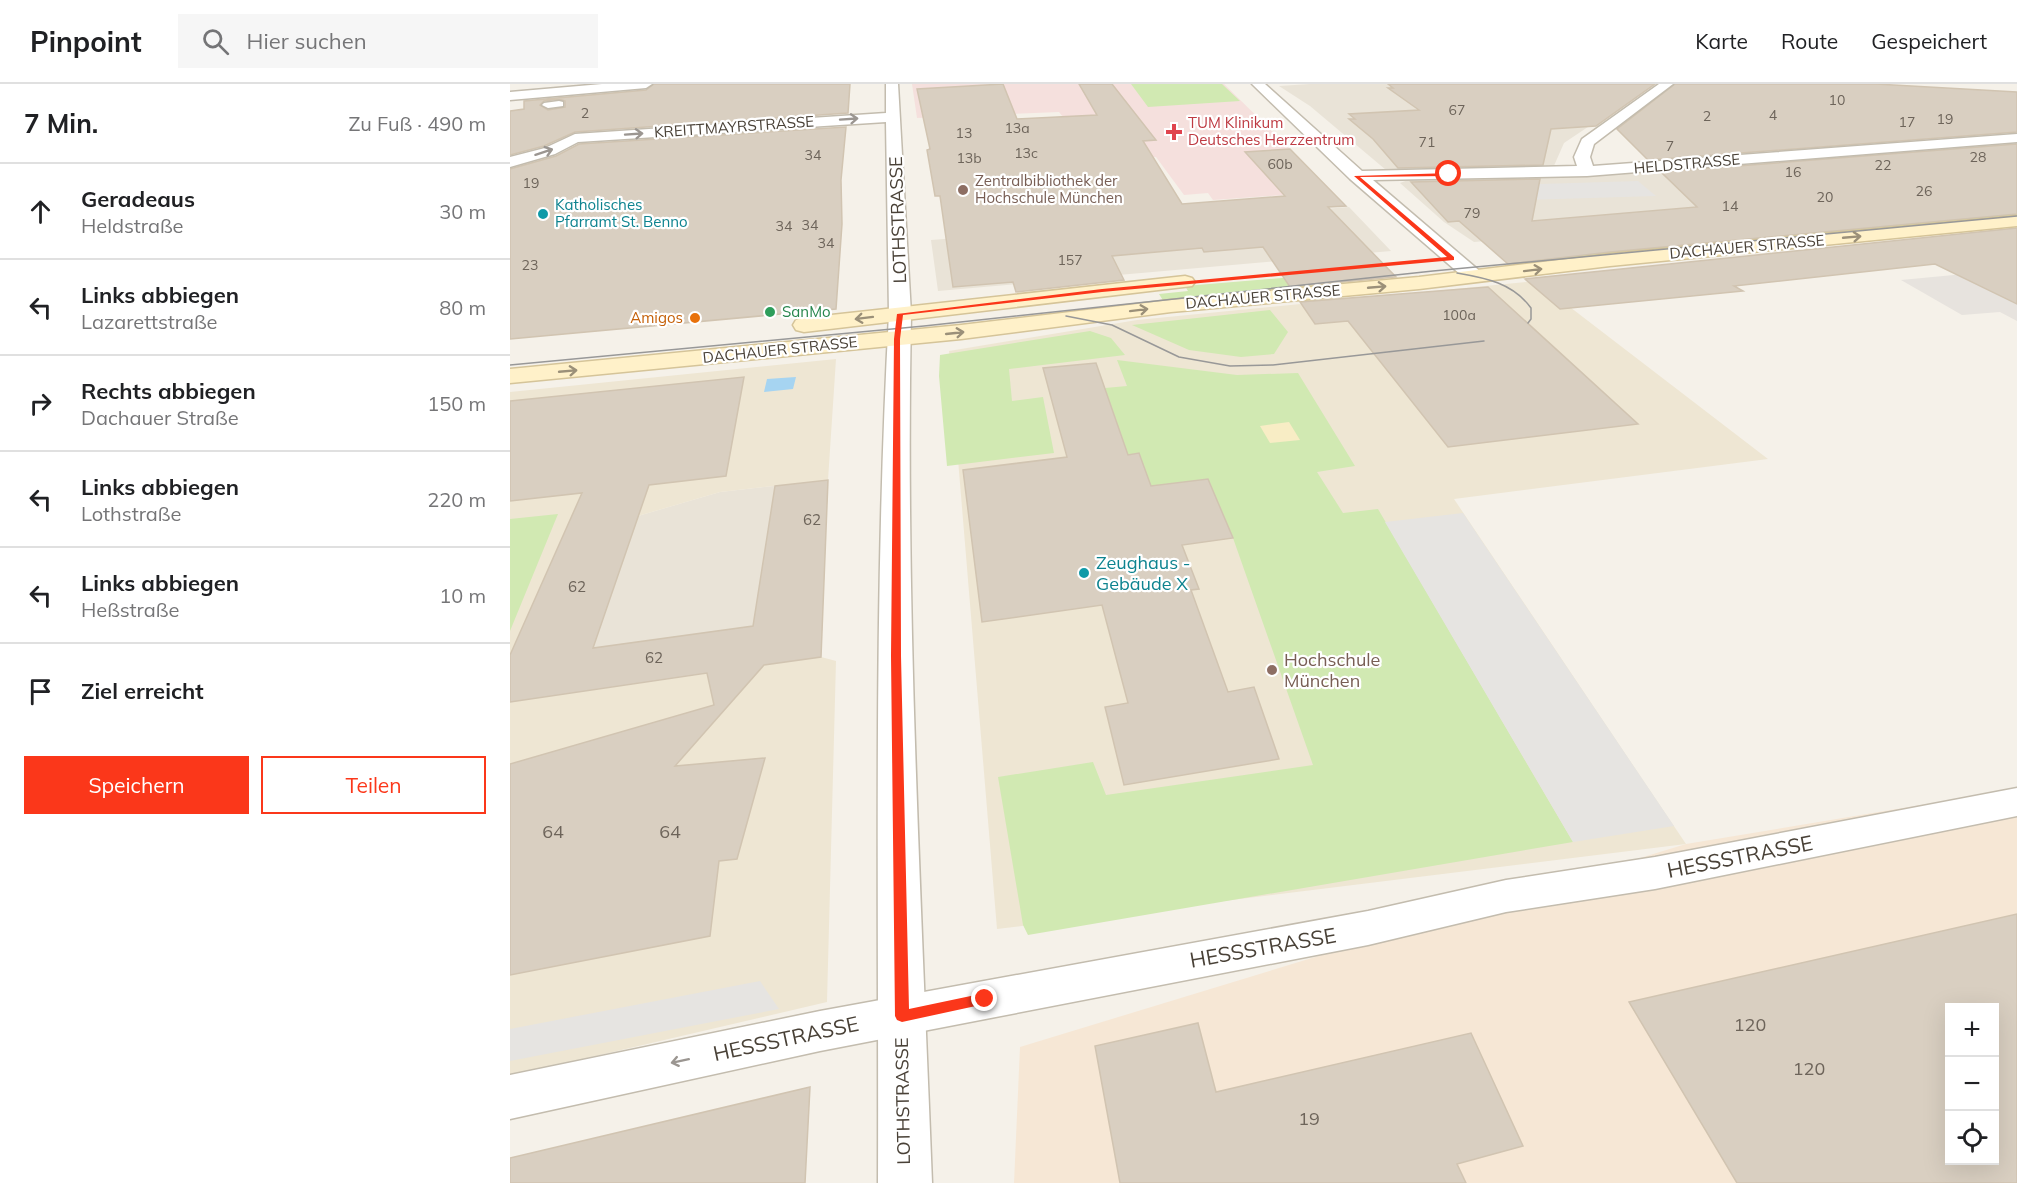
<!DOCTYPE html>
<html lang="de">
<meta charset="utf-8">
<style>
:root{--surface:#fff;--page:#f6f6f6;--text:#202124;--muted:#757577;--line:#e0e0e0;--accent:#fb371a}
body{margin:0;font-family:Mulish,sans-serif;background:var(--page);color:var(--text)}
.controls{position:absolute;right:18px;bottom:18px;display:grid;overflow:hidden;border-radius:0px;box-shadow:0 6px 24px #0002}
.controls button{width:54px;height:54px;display:grid;place-items:center;padding:0;border:0;border-bottom:2px solid var(--line);background:var(--surface);color:var(--text);font:30px sans-serif}
.stop{position:absolute;width:18px;height:18px;margin:-14px;border:4px solid #fb371a;border-radius:50%;background:#fff}
.stop.end{background:#fb371a;border-color:#fff;box-shadow:0 2px 6px #0008}
.list{margin:0;padding:0;list-style:none}
h2{display:flex;justify-content:space-between;align-items:center;height:78px;margin:0;padding:0 24px;font-size:26px}
h2 small{font-size:20px;font-weight:400;color:var(--muted)}
.list li{display:grid;grid-template-columns:39px 1fr auto;gap:18px;align-items:center;box-sizing:border-box;height:96px;padding:0 24px;border-top:2px solid var(--line)}
.list b{display:block;font-size:22px;white-space:nowrap}
.list p{margin:0;font-size:20px;white-space:nowrap;color:var(--muted)}
.list em{font-size:20px;font-style:normal;color:var(--muted)}
.actions{display:flex;gap:12px;padding:18px 24px}
.actions a{flex:1;padding:14px 0;border:2px solid var(--accent);border-radius:0px;text-align:center;font-size:21px;color:var(--accent)}
.actions .main{background:var(--accent);color:#fff}
.icon{flex:none;width:33px;height:33px;fill:none;stroke:currentColor;stroke-width:2;stroke-linecap:round;stroke-linejoin:round}
.map{position:relative;flex:none;width:1507px;height:1099px;overflow:hidden}
header{display:flex;align-items:center;gap:36px;box-sizing:border-box;height:84px;padding:0 30px;background:var(--surface);border-bottom:2px solid var(--line)}
header strong{font-size:28px}
nav{display:flex;gap:33px;margin-inline-start:auto;font-size:21px}
.search{width:420px;height:54px;background:var(--page);display:flex;align-items:center;gap:15px;box-sizing:border-box;padding:0 21px;border-radius:0px;color:var(--muted);font-size:22px}
main{display:flex}
aside{flex:1;background:var(--surface)}
.map>svg:first-child{display:block}
.residential{fill:#e9e3d7}
.commercial{fill:#f6e7d5;fill-rule:evenodd}
.industrial{fill:#e7e3de}
.education{fill:#eee6d3}
.medical{fill:#f5e0dd}
.green{fill:#d1e9b2}
.sand{fill:#f8edc5}
.parking{fill:#e6e4e1}
.water{fill:#a6d4f1}
.building{fill:#d9cfc1;stroke:#d1c4b1;stroke-width:1.5;fill-rule:evenodd}
.lines{fill:none;stroke-linecap:round;stroke-linejoin:round}
.pedestrian-casing{stroke:#c3bcae;stroke-width:3}
.minor-casing{stroke:#c3bcae;stroke-width:3}
.tertiary-casing{stroke:#c3bcae;stroke-width:3}
.secondary-casing{stroke:#d5c499;stroke-width:3}
.pedestrian{fill:#fff;fill-rule:evenodd}
.minor{fill:#fff;fill-rule:evenodd}
.tertiary{fill:#fff;fill-rule:evenodd}
.secondary{fill:#fff1c9;fill-rule:evenodd}
.tram{stroke:#989898;stroke-width:1.5}
.oneway{stroke:#9b9691}
.oneway2{stroke:#9b9079}
.route{fill:#fb371a}
.health-dot{fill:#e0444e;stroke:#fff;stroke-width:2}
.education-dot{fill:#8d6e63;stroke:#fff;stroke-width:2}
.culture-dot{fill:#0f9aa8;stroke:#fff;stroke-width:2}
.leisure-dot{fill:#2e9e5b;stroke:#fff;stroke-width:2}
.food-dot{fill:#e8710a;stroke:#fff;stroke-width:2}
.labels{text-anchor:middle;stroke-width:4.5;stroke-linejoin:round;paint-order:stroke}
.far-number-label{font-size:14px;fill:#6d645a}
.far-health-label{font-size:15px;fill:#be3a42;stroke:#fff;text-anchor:start}
.far-street-label{font-size:15px;fill:#494137;stroke:#fff}
.far-education-label{font-size:15px;fill:#785e54;stroke:#fff;text-anchor:start}
.far-culture-label{font-size:15px;fill:#0d838f;stroke:#fff;text-anchor:start}
.far-leisure-label{font-size:15px;fill:#27864d;stroke:#fff;text-anchor:start}
.far-food-label{font-size:15px;fill:#c56008;stroke:#fff;text-anchor:end}
.number-label{font-size:15px;fill:#6d645a}
.street-label{font-size:18px;fill:#494137;stroke:#fff}
.culture-label{font-size:18px;fill:#0d838f;stroke:#fff;text-anchor:start}
.education-label{font-size:18px;fill:#785e54;stroke:#fff;text-anchor:start}
.near-number-label{font-size:18px;fill:#6d645a}
.near-street-label{font-size:21px;fill:#494137;stroke:#fff}
</style>
<header>
<strong>Pinpoint</strong>
<div class="search"><svg class="icon" aria-label="search" viewBox="0 0 24 24"><circle cx="10" cy="10" r="6"/><path d="M15 15l6 6"/></svg>Hier suchen</div>
<nav><a>Karte</a><a>Route</a><a>Gespeichert</a></nav>
</header>
<main>
<aside>
<h2>7 Min.<small>Zu Fuß · 490 m</small></h2>
<ul class="list">
<li><svg class="icon" aria-label="ahead" viewBox="0 0 24 24"><path d="M12 20V5M6 11l6-6 6 6"/></svg><div><b>Geradeaus</b><p>Heldstraße</p></div><em>30 m</em></li>
<li><svg class="icon" aria-label="left" viewBox="0 0 24 24"><path d="M17 20v-9H6M10 6l-5 5 5 5"/></svg><div><b>Links abbiegen</b><p>Lazarettstraße</p></div><em>80 m</em></li>
<li><svg class="icon" aria-label="right" viewBox="0 0 24 24"><path d="M7 20v-9h11M14 6l5 5-5 5"/></svg><div><b>Rechts abbiegen</b><p>Dachauer Straße</p></div><em>150 m</em></li>
<li><svg class="icon" aria-label="left" viewBox="0 0 24 24"><path d="M17 20v-9H6M10 6l-5 5 5 5"/></svg><div><b>Links abbiegen</b><p>Lothstraße</p></div><em>220 m</em></li>
<li><svg class="icon" aria-label="left" viewBox="0 0 24 24"><path d="M17 20v-9H6M10 6l-5 5 5 5"/></svg><div><b>Links abbiegen</b><p>Heßstraße</p></div><em>10 m</em></li>
<li><svg class="icon" aria-label="arrive" viewBox="0 0 24 24"><path d="M6 21V4h12l-3 4 3 4H6"/></svg><div><b>Ziel erreicht</b></div></li>
</ul>
<div class="actions"><a class="main">Speichern</a><a>Teilen</a></div>
</aside>
<div class="map">
<svg width="1507" height="1099" viewBox="0 0 1507 1099">
<rect width="100%" height="100%" fill="#f5f1e9"/>
<path class="residential" d="M 800,0 L 1142,0 L 1054,59 L 1043,84 L 883,87 L 876,86 L 800,22 L 769,2 Z
M 1507,59 L 1507,110 L 964,158 L 934,138 L 890,99 L 898,96 L 1117,90 Z
M 839,123 L 881,167 L 428,207 L 421,156 Z
M 318,396 L 311,573 L 0,618 L 0,571 L 58,440 L 128,432 L 210,408 Z"/>
<path class="commercial" d="M 1507,705 L 1507,1099 L 504,1099 L 510,963 L 1176,760 ZM 1440,924 L 1484,924 L 1484,1076 L 1440,1076 Z"/>
<path class="industrial" d="M 1507,185 L 1507,237 L 1490,228 L 1452,231 L 1391,196 Z"/>
<path class="education" d="M 1026,197 L 1258,375 L 944,415 L 1176,760 L 487,845 L 439,267 L 627,236 Z
M 326,275 L 318,396 L 210,408 L 128,432 L 0,571 L 0,308 Z
M 311,573 L 326,577 L 317,918 L 0,992 L 0,618 Z"/>
<path class="medical" d="M 402,0 L 714,0 L 780,65 L 736,68 L 774,111 L 703,116 L 698,109 L 674,111 L 646,73 L 587,76 L 549,28 L 407,34 Z"/>
<path class="green" d="M 621,0 L 712,0 L 730,17 L 638,23 Z
M 1507,127 L 1507,133 L 1022,181 L 1003,180 L 996,174 Z
M 845,188 L 854,196 L 654,218 L 649,210 L 678,207 L 675,202 Z
M 760,226 L 778,248 L 764,270 L 731,273 L 679,266 L 622,241 Z
M 580,247 L 601,254 L 615,271 L 499,285 L 502,317 L 533,313 L 544,369 L 437,382 L 429,292 L 430,271 Z
M 607,276 L 727,291 L 788,289 L 845,382 L 807,388 L 833,429 L 868,425 L 1063,758 L 518,851 L 513,841 L 488,693 L 583,678 L 596,711 L 803,681 L 723,454 L 698,396 L 634,403 L 628,369 L 618,371 L 595,304 L 617,302 Z
M 48,430 L 0,547 L 0,435 Z"/>
<path class="sand" d="M 779,338 L 790,356 L 760,359 L 750,342 Z"/>
<path class="parking" d="M 1128,97 L 1146,112 L 982,117 L 969,102 Z
M 953,429 L 1164,742 L 1063,758 L 875,438 Z
M 250,897 L 269,925 L 0,977 L 0,945 Z"/>
<path class="water" d="M 286,293 L 283,305 L 254,308 L 257,295 Z"/>
<path class="building" d="M 144,0 L 340,0 L 338,29 L 65,48 L 34,62 L 0,71 L 0,27 L 14,25 L 14,17 L 136,6 ZM 49,15 L 55,17 L 55,23 L 38,26 L 30,21 L 34,17 Z
M 493,0 L 507,35 L 587,31 L 569,0 L 602,0 L 646,56 L 633,57 L 672,120 L 775,112 L 735,68 L 780,65 L 836,122 L 818,123 L 886,193 L 780,203 L 753,163 L 694,168 L 692,164 L 602,172 L 614,196 L 506,208 L 503,198 L 443,203 L 430,112 L 425,112 L 417,66 L 420,65 L 407,5 Z
M 878,0 L 1145,0 L 1086,42 L 1041,45 L 1033,81 L 888,84 L 863,55 L 839,35 L 845,35 L 839,30 L 909,26 L 878,4 L 883,4 Z
M 1165,0 L 1366,0 L 1507,8 L 1507,48 L 1138,76 L 1107,45 Z
M 336,43 L 331,96 L 332,140 L 326,225 L 0,255 L 0,85 L 46,72 L 69,60 Z
M 1507,60 L 1507,130 L 1100,168 L 998,180 L 949,137 L 938,138 L 901,98 L 1030,95 L 1022,137 L 1187,123 L 1151,88 Z
M 1507,144 L 1507,220 L 1425,180 L 1224,202 L 1233,207 L 1050,225 L 1015,195 Z
M 978,203 L 1128,340 L 938,363 L 838,237 L 805,240 L 790,218 Z
M 586,279 L 618,371 L 629,369 L 641,402 L 698,395 L 723,454 L 672,461 L 689,505 L 681,506 L 718,608 L 744,603 L 769,675 L 614,701 L 595,623 L 618,619 L 592,521 L 472,538 L 453,386 L 557,373 L 533,284 Z
M 234,293 L 216,392 L 139,401 L 83,564 L 243,542 L 265,402 L 318,396 L 311,573 L 254,581 L 165,682 L 255,674 L 227,775 L 209,777 L 200,852 L 0,891 L 0,680 L 204,621 L 197,589 L 0,618 L 0,571 L 72,409 L 0,417 L 0,317 Z
M 1507,830 L 1507,1099 L 1227,1099 L 1119,918 ZM 1440,924 L 1485,924 L 1485,1077 L 1440,1077 Z
M 688,939 L 706,1008 L 961,949 L 1013,1062 L 947,1080 L 956,1099 L 610,1099 L 585,962 Z
M 300,1003 L 295,1099 L 0,1099 L 0,1074 Z"/>
<g class="lines">
<defs>
<path id="pedestrian" d="M 49,17 L 53,18 L 53,22 L 38,24 L 32,21 L 34,19 Z"/>
<path id="minor" d="M 92,0 L 142,0 L 136,4 L 0,16 L 0,8 Z
M 376,0 L 388,0 L 401,230 L 398,235 L 390,236 L 382,235 L 379,230 L 376,38 L 68,58 L 45,70 L 0,83 L 0,73 L 35,64 L 65,50 L 376,29 Z
M 742,0 L 755,0 L 852,87 L 1067,82 L 1064,73 L 1072,55 L 1149,0 L 1163,0 L 1084,60 L 1080,73 L 1083,82 L 1507,50 L 1507,58 L 1077,92 L 863,96 L 972,189 L 975,193 L 972,197 L 958,197 L 840,95 Z
M 1507,704 L 1507,732 L 1145,805 L 996,828 L 858,861 L 310,967 L 0,1035 L 0,991 L 310,927 L 858,827 L 996,796 L 1145,773 Z"/>
<path id="tertiary" d="M 390,224 L 398,225 L 401,230 C 395,520 411,810 422,1099 L 368,1099 C 369,810 363,519 379,230 L 382,225 Z"/>
<path id="secondary" d="M 1507,132 L 1507,142 L 1100,182 L 909,205 L 661,228 L 451,255 L 0,299 L 0,285 L 451,241 L 661,216 L 909,193 L 1100,170 Z
M 675,192 L 682,194 L 685,198 L 682,202 L 294,248 L 286,246 L 283,241 L 286,236 L 294,234 Z"/>
</defs>
<use href="#pedestrian" class="pedestrian-casing"/>
<use href="#minor" class="minor-casing"/>
<use href="#tertiary" class="tertiary-casing"/>
<use href="#secondary" class="secondary-casing"/>
<use href="#pedestrian" class="pedestrian"/>
<use href="#minor" class="minor"/>
<use href="#tertiary" class="tertiary"/>
<use href="#secondary" class="secondary"/>
<path class="tram" d="M 947,189 C 976,194 1003,199 1021,224 L 1021,235 L 1018,239
M 556,232 L 602,241 L 669,273 L 720,282 L 763,281 L 974,257
M 0,281 L 414,242 L 923,187 L 1507,132"/>
</g>
<defs><path id="oneway-shaft" d="M-6 0H5M1.5-3L5.5 0L1.5 3" fill="none" stroke-width="1.6" stroke-linecap="round" stroke-linejoin="round" transform="scale(1.5)"/></defs>
<g class="oneway">
<use href="#oneway-shaft" transform="translate(339 35) rotate(-4)"/>
<use href="#oneway-shaft" transform="translate(124 50) rotate(-4)"/>
<use href="#oneway-shaft" transform="translate(34 68) rotate(-18)"/>
<use href="#oneway-shaft" transform="translate(170 977) rotate(168)"/>
</g>
<g class="oneway2">
<use href="#oneway-shaft" transform="translate(1342 153) rotate(-5)"/>
<use href="#oneway-shaft" transform="translate(1023 186) rotate(-7)"/>
<use href="#oneway-shaft" transform="translate(867 203) rotate(-5)"/>
<use href="#oneway-shaft" transform="translate(629 226) rotate(-7)"/>
<use href="#oneway-shaft" transform="translate(354 234) rotate(173)"/>
<use href="#oneway-shaft" transform="translate(445 249) rotate(-6)"/>
<use href="#oneway-shaft" transform="translate(58 287) rotate(-5)"/>
</g>
<path class="route" d="M 941,89 L 939,92 L 850,93 L 944,173 L 944,176 L 592,208 L 393,231 L 390,255 L 391,572 L 399,925 L 475,909 L 480,911 L 482,915 L 480,919 L 475,920 L 392,938 L 387,936 L 385,932 L 381,572 L 384,255 L 387,230 L 592,205 L 937,173 L 844,92 Z"/>
<path class="health-dot" d="M661 39h6v6h6v6h-6v6h-6v-6h-6v-6h6z"/>
<g class="education-dot">
<circle cx="453" cy="106" r="6"/>
<circle cx="762" cy="586" r="6"/>
</g>
<g class="culture-dot">
<circle cx="33" cy="130" r="6"/>
<circle cx="574" cy="489" r="6"/>
</g>
<circle class="leisure-dot" cx="260" cy="228" r="6"/>
<circle class="food-dot" cx="185" cy="234" r="6"/>
<g class="labels">
<g class="far-number-label">
<text x="1327" y="21">10</text>
<text x="947" y="31">67</text>
<text x="75" y="34">2</text>
<text x="1263" y="36">4</text>
<text x="1197" y="37">2</text>
<text x="1435" y="40">19</text>
<text x="1397" y="43">17</text>
<text x="507" y="49">13a</text>
<text x="454" y="54">13</text>
<text x="917" y="63">71</text>
<text x="1160" y="67">7</text>
<text x="516" y="74">13c</text>
<text x="303" y="76">34</text>
<text x="1468" y="78">28</text>
<text x="459" y="79">13b</text>
<text x="770" y="85">60b</text>
<text x="1373" y="86">22</text>
<text x="1283" y="93">16</text>
<text x="21" y="104">19</text>
<text x="1414" y="112">26</text>
<text x="1315" y="118">20</text>
<text x="1220" y="127">14</text>
<text x="962" y="134">79</text>
<text x="300" y="146">34</text>
<text x="274" y="147">34</text>
<text x="316" y="164">34</text>
<text x="560" y="181">157</text>
<text x="20" y="186">23</text>
<text x="949" y="236">100a</text>
</g>
<g class="far-health-label">
<text x="678" y="44">TUM Klinikum<tspan x="678" dy="17">Deutsches Herzzentrum</tspan></text>
</g>
<g class="far-street-label">
<text transform="translate(224 43) rotate(-4)" y="5">KREITTMAYRSTRASSE</text>
<text transform="translate(1177 80) rotate(-5)" y="5">HELDSTRASSE</text>
<text transform="translate(1237 163) rotate(-5)" y="5">DACHAUER STRASSE</text>
<text transform="translate(753 213) rotate(-5)" y="5">DACHAUER STRASSE</text>
<text transform="translate(270 266) rotate(-6)" y="5">DACHAUER STRASSE</text>
</g>
<g class="far-education-label">
<text x="465" y="102">Zentralbibliothek der<tspan x="465" dy="17">Hochschule München</tspan></text>
</g>
<g class="far-culture-label">
<text x="45" y="126">Katholisches<tspan x="45" dy="17">Pfarramt St. Benno</tspan></text>
</g>
<g class="far-leisure-label">
<text x="272" y="233">SanMo</text>
</g>
<g class="far-food-label">
<text x="173" y="239">Amigos</text>
</g>
<g class="number-label">
<text x="302" y="441">62</text>
<text x="67" y="508">62</text>
<text x="144" y="579">62</text>
</g>
<g class="street-label">
<text transform="translate(388 136) rotate(-92)" y="6">LOTHSTRASSE</text>
<text transform="translate(393 1017) rotate(-91)" y="6">LOTHSTRASSE</text>
</g>
<g class="culture-label">
<text x="586" y="485">Zeughaus -<tspan x="586" dy="21">Gebäude X</tspan></text>
</g>
<g class="education-label">
<text x="774" y="582">Hochschule<tspan x="774" dy="21">München</tspan></text>
</g>
<g class="near-number-label">
<text x="43" y="754">64</text>
<text x="160" y="754">64</text>
<text x="1240" y="947">120</text>
<text x="1299" y="991">120</text>
<text x="799" y="1041">19</text>
</g>
<g class="near-street-label">
<text transform="translate(1230 773) rotate(-11)" y="7">HESSSTRASSE</text>
<text transform="translate(753 864) rotate(-10)" y="7">HESSSTRASSE</text>
<text transform="translate(276 955) rotate(-12)" y="7">HESSSTRASSE</text>
</g>
</g>
</svg>
<div class="controls">
<button>+</button>
<button>−</button>
<button><svg class="icon" aria-label="locate" viewBox="0 0 24 24"><circle cx="12" cy="12" r="6"/><path d="M12 2v4M12 18v4M2 12h4M18 12h4"/></svg></button>
</div>
<div class="stop" style="left:939px;top:90px"></div>
<div class="stop end" style="left:475px;top:915px"></div>
</div>
</main>
